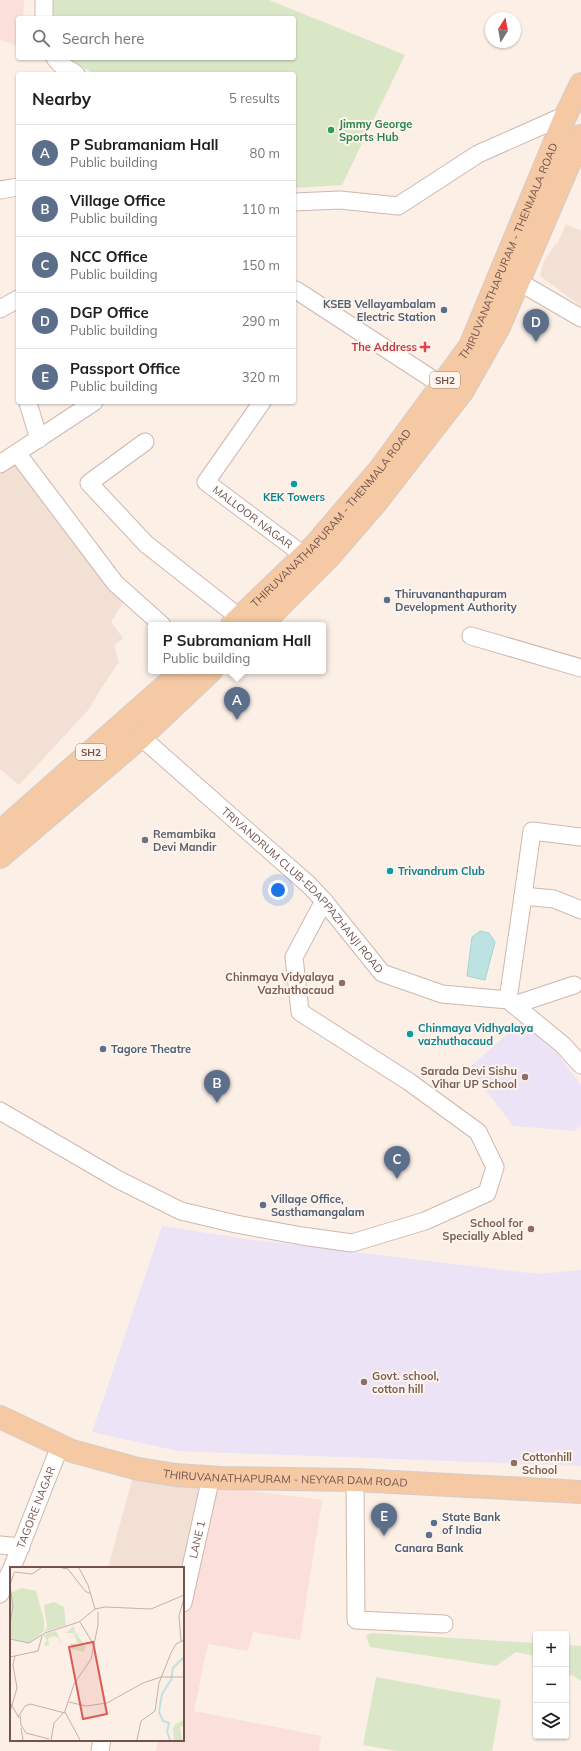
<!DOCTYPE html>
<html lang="en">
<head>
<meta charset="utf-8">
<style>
  body { margin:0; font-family:Mulish,sans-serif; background:#f2f2f2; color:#202124 }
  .controls { position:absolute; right:12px; bottom:12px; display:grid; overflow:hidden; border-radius:4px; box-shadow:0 1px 3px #0004 }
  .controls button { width:36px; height:36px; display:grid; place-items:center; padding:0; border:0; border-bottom:1px solid #e0e0e0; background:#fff; color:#202124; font:20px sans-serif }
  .compass { position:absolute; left:485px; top:12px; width:36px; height:36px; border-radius:50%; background:#fff; box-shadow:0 1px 3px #0004; rotate:11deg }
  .you { position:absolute; left:278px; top:890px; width:14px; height:14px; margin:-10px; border:3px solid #fff; border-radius:50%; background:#1a73e8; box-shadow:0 0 0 6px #1a73e833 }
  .badge { display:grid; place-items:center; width:26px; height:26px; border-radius:50%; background:#db5c54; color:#fff; font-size:13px; font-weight:700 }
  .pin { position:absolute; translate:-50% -33px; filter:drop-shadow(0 1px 2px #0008) }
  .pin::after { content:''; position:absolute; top:21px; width:14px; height:12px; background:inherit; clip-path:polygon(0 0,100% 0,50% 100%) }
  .popup { position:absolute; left:148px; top:622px; width:178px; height:52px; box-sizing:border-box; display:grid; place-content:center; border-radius:4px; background:#fff; filter:drop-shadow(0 1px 3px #0005); font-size:13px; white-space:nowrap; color:#757577 }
  .popup b { font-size:15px; color:#202124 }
  .popup::after { content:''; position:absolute; left:50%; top:100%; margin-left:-8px; border:8px solid transparent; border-top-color:#fff }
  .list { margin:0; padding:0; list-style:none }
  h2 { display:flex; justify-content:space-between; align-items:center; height:52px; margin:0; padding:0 16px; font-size:17px }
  h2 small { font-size:13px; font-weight:400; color:#757577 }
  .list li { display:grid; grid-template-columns:26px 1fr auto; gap:12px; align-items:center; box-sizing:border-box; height:56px; padding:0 16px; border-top:1px solid #e0e0e0 }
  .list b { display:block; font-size:15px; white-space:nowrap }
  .list p { margin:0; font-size:13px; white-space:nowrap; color:#757577 }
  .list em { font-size:13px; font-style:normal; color:#757577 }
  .icon { flex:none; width:22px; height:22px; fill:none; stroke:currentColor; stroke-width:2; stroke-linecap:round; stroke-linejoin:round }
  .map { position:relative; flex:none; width:581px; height:1751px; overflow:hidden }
  .search { position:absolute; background:#fff; box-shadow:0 1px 3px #0004; left:16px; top:16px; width:280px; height:44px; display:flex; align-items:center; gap:10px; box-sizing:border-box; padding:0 14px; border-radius:4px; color:#757577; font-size:15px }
  .panel { position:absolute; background:#fff; box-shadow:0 1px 3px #0004; left:16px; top:72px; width:280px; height:332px; border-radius:4px }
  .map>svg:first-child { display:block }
  .residential { fill:#f2e0d5 }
  .commercial { fill:#fadfdb }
  .education { fill:#ece3f7 }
  .green { fill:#d9e7c6 }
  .water { fill:#bce3e2; stroke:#a3d4d3 }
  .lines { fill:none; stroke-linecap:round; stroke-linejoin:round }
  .minor-casing { stroke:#ceb8b0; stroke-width:19 }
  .major-casing { stroke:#d5ccca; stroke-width:24 }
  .minor { stroke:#fff; stroke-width:17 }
  .major { stroke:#f4c9a3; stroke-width:22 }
  .leisure-dot { fill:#2e9e5b; stroke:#fef4ec; stroke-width:1.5 }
  .service-dot { fill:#5c6f8a; stroke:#fef4ec; stroke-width:1.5 }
  .health-dot { fill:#e0444e; stroke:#fef4ec; stroke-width:1.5 }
  .culture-dot { fill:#0f9aa8; stroke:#fef4ec; stroke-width:1.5 }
  .worship-dot { fill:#6b7280; stroke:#fef4ec; stroke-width:1.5 }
  .education-dot { fill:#8d6e63; stroke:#fef4ec; stroke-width:1.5 }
  .labels { text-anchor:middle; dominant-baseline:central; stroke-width:4; stroke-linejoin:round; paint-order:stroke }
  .shield { fill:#fef4ec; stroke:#9c847d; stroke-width:1 }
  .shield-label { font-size:10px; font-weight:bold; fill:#72544d }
  .leisure-label { font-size:11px; font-weight:bold; fill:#27864d; stroke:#fef4ec; text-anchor:start }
  .street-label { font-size:11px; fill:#72544d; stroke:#fef4ec }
  .service-label { font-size:11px; font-weight:bold; fill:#4e5e75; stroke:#fef4ec; text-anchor:start }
  .health-label { font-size:11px; font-weight:bold; fill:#be3a42; stroke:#fef4ec; text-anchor:end }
  .culture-label { font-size:11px; font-weight:bold; fill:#0d838f; stroke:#fef4ec; text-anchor:start }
  .worship-label { font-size:11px; font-weight:bold; fill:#5b616d; stroke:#fef4ec; text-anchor:start }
  .education-label { font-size:11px; font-weight:bold; fill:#785e54; stroke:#fef4ec; text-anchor:end }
  .inset-river { fill:none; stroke:#bce3e2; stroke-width:2 }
  .inset-road { fill:none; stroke:#c4b1a9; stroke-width:1 }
  .view { fill:#db5c54; fill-opacity:0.15; stroke:#db5c54; stroke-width:2 }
  .inset-edge { fill:none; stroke:#72544d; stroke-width:2 }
</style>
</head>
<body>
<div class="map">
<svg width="581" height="1751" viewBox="0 0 581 1751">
  <rect width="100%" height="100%" fill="#fbefe6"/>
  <!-- residential -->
  <path class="residential" d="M 566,224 L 581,231 L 581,306 L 540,276 L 544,261 L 554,246 L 558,243 Z
    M 16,460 L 125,600 L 111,622 L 123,638 L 114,646 L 119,662 L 102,687 L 89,709 L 19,785 L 0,769 L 0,470 Z
    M 133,1476 L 202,1484 L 183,1568 L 108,1568 Z"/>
  <!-- commercial -->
  <path class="commercial" d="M 0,0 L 24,0 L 23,18 L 18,18 L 18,47 L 0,39 Z
    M 213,1486 L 322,1500 L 300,1640 L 253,1632 L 248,1651 L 208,1644 L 194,1711 L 321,1736 L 319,1751 L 156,1751 L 158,1740 L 183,1740 L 183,1627 Z"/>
  <!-- education -->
  <path class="education" d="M 521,1022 L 557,1053 L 581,1085 L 581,1125 L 575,1131 L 513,1126 L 469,1068 Z
    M 162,1226 L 253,1240 L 538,1274 L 581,1270 L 581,1466 L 178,1451 L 92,1432 Z"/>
  <!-- green -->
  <path class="green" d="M 52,0 L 269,0 L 405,55 L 342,185 L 294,188 L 294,74 L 94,74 L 68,58 L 294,58 L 294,18 L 54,18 Z
    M 372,1633 L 536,1643 L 536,1660 L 535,1656 L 516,1652 L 496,1666 L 370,1647 L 366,1635 Z
    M 566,1645 L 581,1646 L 581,1681 L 572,1675 L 566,1677 Z
    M 376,1677 L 501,1700 L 492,1751 L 397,1751 L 363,1745 Z"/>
  <!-- water -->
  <path class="water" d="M 480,931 L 489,933 L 495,942 L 485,980 L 467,976 L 472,937 Z"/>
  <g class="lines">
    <defs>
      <g id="minor">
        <path d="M 44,0 L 44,18"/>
        <path d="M 55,58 L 60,64 L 76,74"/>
        <path d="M 0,190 L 18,187"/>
        <path d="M 294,202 L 340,200 L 398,206 L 478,154 L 566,115"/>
        <path d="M 509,276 L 581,318"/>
        <path d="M 296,290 L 452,392"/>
        <path d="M 0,309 L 18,299"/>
        <path id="s1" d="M 262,402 L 206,482 L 314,563"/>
        <path d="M 28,403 L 39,439"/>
        <path d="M 145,442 L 89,483 L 146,544 L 240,618"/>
        <path d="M 17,453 L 115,583 L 162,625"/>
        <path d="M 0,464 L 94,402"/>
        <path d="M 471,636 L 581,668"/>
        <path id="s2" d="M 141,737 L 309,885 L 324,901 L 382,973 L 442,994 L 508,1000 L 563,1045 L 581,1065"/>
        <path d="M 523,896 L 532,831 L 581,837"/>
        <path d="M 508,1000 L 523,896 L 554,899 L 581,910"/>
        <path d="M 514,1005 L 574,985"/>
        <path d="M 0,1111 L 117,1179 L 181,1211 L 236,1224 L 302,1236 L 352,1243 L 425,1221 L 487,1193 L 495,1167 L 478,1132 L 408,1081 L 300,1012 L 294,957 L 324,901"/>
        <path d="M 355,1480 L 356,1620 L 444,1624"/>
        <path d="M 0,1545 L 21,1547"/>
        <path id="s3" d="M 12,1568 L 60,1446"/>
        <path d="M 0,1594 L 11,1570"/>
        <path id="s4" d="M 183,1603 L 211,1477"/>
        <path d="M 100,1751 L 102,1740"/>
      </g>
      <g id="major">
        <path id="s5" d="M 232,625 L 315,545 L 380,469 L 470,346 L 566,115 L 581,84"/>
        <path d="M 261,625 L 330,556 L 375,504 L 462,392 L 499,327 L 581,136"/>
        <path d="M 0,832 L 182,671"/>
        <path d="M 0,857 L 141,737 L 211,671"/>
        <path id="s6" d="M 0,1417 L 72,1451 L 138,1469 L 176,1475 L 221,1478 L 355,1480 L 581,1492"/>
      </g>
    </defs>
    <!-- minor casing -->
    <use href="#minor" class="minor-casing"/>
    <!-- major casing -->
    <use href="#major" class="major-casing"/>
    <!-- minor -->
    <use href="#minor" class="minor"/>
    <!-- major -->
    <use href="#major" class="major"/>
  </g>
  <!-- markers -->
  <circle class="leisure-dot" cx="331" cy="130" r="4"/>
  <g class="service-dot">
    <circle cx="444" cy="310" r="4"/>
    <circle cx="387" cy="600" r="4"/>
    <circle cx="103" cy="1049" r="4"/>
    <circle cx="263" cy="1205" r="4"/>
    <circle cx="434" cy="1523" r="4"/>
    <circle cx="429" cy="1535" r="4"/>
  </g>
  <path class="health-dot" d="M423 341h4v4h4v4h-4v4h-4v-4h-4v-4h4z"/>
  <g class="culture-dot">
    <circle cx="294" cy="484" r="4"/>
    <circle cx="390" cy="871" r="4"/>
    <circle cx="410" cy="1034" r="4"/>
  </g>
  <circle class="worship-dot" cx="145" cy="840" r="4"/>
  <g class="education-dot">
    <circle cx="342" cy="983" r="4"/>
    <circle cx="525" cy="1077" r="4"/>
    <circle cx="531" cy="1229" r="4"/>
    <circle cx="364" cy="1382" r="4"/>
    <circle cx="514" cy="1463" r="4"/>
  </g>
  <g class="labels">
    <!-- shield labels -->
    <g class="shield">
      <rect x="430" y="372" width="30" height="16" rx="3"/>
      <rect x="76" y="744" width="30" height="16" rx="3"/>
    </g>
    <g class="shield-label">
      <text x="445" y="380">SH2</text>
      <text x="91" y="752">SH2</text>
    </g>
    <!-- leisure labels -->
    <g class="leisure-label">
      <text x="339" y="124">Jimmy George<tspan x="339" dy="13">Sports Hub</tspan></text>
    </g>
    <!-- street labels -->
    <g class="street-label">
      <text stroke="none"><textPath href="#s5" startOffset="470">THIRUVANATHAPURAM - THENMALA ROAD</textPath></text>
      <text stroke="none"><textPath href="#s1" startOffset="156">MALLOOR NAGAR</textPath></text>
      <text stroke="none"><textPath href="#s5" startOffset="146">THIRUVANATHAPURAM - THENMALA ROAD</textPath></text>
      <text stroke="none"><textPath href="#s2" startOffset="223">TRIVANDRUM CLUB-EDAPPAZHANJI ROAD</textPath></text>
      <text stroke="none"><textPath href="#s6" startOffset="296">THIRUVANATHAPURAM - NEYYAR DAM ROAD</textPath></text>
      <text stroke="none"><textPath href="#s3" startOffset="65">TAGORE NAGAR</textPath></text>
      <text stroke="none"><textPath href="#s4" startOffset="65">LANE 1</textPath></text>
    </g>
    <!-- service labels -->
    <g class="service-label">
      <text x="436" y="304" text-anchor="end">KSEB Vellayambalam<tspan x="436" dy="13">Electric Station</tspan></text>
      <text x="395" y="594">Thiruvananthapuram<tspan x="395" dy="13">Development Authority</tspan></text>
      <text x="111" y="1049">Tagore Theatre</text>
      <text x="271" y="1199">Village Office,<tspan x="271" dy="13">Sasthamangalam</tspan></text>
      <text x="442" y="1517">State Bank<tspan x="442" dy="13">of India</tspan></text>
      <text x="429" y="1548" text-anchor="middle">Canara Bank</text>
    </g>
    <!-- health labels -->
    <g class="health-label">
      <text x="417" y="347">The Address</text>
    </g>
    <!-- culture labels -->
    <g class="culture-label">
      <text x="294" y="497" text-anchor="middle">KEK Towers</text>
      <text x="398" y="871">Trivandrum Club</text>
      <text x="418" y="1028">Chinmaya Vidhyalaya<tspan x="418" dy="13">vazhuthacaud</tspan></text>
    </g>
    <!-- worship labels -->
    <g class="worship-label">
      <text x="153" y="834">Remambika<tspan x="153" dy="13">Devi Mandir</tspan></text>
    </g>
    <!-- education labels -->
    <g class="education-label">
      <text x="334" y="977">Chinmaya Vidyalaya<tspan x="334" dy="13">Vazhuthacaud</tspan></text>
      <text x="517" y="1071">Sarada Devi Sishu<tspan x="517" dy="13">Vihar UP School</tspan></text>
      <text x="523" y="1223">School for<tspan x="523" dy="13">Specially Abled</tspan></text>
      <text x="372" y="1376" text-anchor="start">Govt. school,<tspan x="372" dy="13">cotton hill</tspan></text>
      <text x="522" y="1457" text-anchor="start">Cottonhill<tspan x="522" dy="13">School</tspan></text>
    </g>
  </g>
  <!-- overview -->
  <g transform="translate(10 1567)">
    <rect width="174" height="174" fill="#fbefe6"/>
    <path d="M 12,21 L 26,24 L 34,53 L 34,64 L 19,76 L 0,71 L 1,26 ZM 44,35 L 54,40 L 56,58 L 35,65 L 37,60 L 34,38 ZM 64,59 L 65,65 L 73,76 L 67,76 L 64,66 L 56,66 ZM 46,64 L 51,74 L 49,76 L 50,72 L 45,69 L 38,71 L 39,78 L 36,79 L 34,77 L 37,73 L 33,68 ZM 60,76 L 76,79 L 74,85 L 62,82 ZM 174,153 L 174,159 L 170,160 L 172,173 L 164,173 L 163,161 L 166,157 Z" fill="#d9e7c6"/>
    <path class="inset-river" d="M 160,173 L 157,165 L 159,156 L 153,154 L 149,145 L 152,127 L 161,113 L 163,101 L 174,90"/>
    <path class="inset-road" d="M 52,1 L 58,2 L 75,24 L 81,27M 69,1 L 78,18 L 85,42M 4,5 L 22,7 L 31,1M 85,42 L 95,40 L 141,42 L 174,28M 70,55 L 84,78M 0,57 L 3,39 L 0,18 L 4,6M 0,72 L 19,76 L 35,66 L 69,55 L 85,42M 171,74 L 169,49 L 174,31M 0,90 L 28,84 L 32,69M 0,135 L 9,151M 59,135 L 76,139 L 97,136 L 133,116 L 151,110 L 174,110M 0,145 L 7,121 L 3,98 L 5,89M 55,145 L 70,173M 10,148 L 11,158 L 16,166 L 39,172M 8,150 L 15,139 L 20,137 L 55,146M 11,161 L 13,173M 41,173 L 44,156 L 55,144 L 64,117 L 81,92 L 88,58 L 88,45M 127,173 L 131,154 L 145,144 L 149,116 L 161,86 L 166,77 L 174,73"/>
    <path class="view" d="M 83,75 L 97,147 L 73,152 L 59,80 Z"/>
    <rect width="174" height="174" class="inset-edge"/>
  </g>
</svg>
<div class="controls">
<button>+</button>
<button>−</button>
<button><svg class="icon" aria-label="layers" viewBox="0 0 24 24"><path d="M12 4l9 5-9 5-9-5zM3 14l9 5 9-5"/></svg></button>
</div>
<svg class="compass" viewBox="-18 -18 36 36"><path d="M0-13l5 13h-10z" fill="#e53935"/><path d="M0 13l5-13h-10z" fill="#757577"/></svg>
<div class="you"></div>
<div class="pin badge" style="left:237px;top:720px;background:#5c6f8a">A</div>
<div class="popup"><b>P Subramaniam Hall</b>Public building</div>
<div class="pin badge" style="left:217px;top:1103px;background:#5c6f8a">B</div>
<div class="pin badge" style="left:397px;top:1179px;background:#5c6f8a">C</div>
<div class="pin badge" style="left:536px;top:342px;background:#5c6f8a">D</div>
<div class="pin badge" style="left:384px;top:1536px;background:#5c6f8a">E</div>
<div class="search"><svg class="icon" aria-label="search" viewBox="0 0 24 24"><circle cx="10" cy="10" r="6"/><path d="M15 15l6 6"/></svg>Search here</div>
<section class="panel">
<h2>Nearby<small>5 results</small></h2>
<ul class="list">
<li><span class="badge" style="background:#5c6f8a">A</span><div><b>P Subramaniam Hall</b><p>Public building</p></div><em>80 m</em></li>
<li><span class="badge" style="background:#5c6f8a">B</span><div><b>Village Office</b><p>Public building</p></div><em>110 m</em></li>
<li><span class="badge" style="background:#5c6f8a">C</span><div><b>NCC Office</b><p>Public building</p></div><em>150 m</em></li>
<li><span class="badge" style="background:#5c6f8a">D</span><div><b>DGP Office</b><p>Public building</p></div><em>290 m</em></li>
<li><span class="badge" style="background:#5c6f8a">E</span><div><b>Passport Office</b><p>Public building</p></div><em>320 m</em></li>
</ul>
</section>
</div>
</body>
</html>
